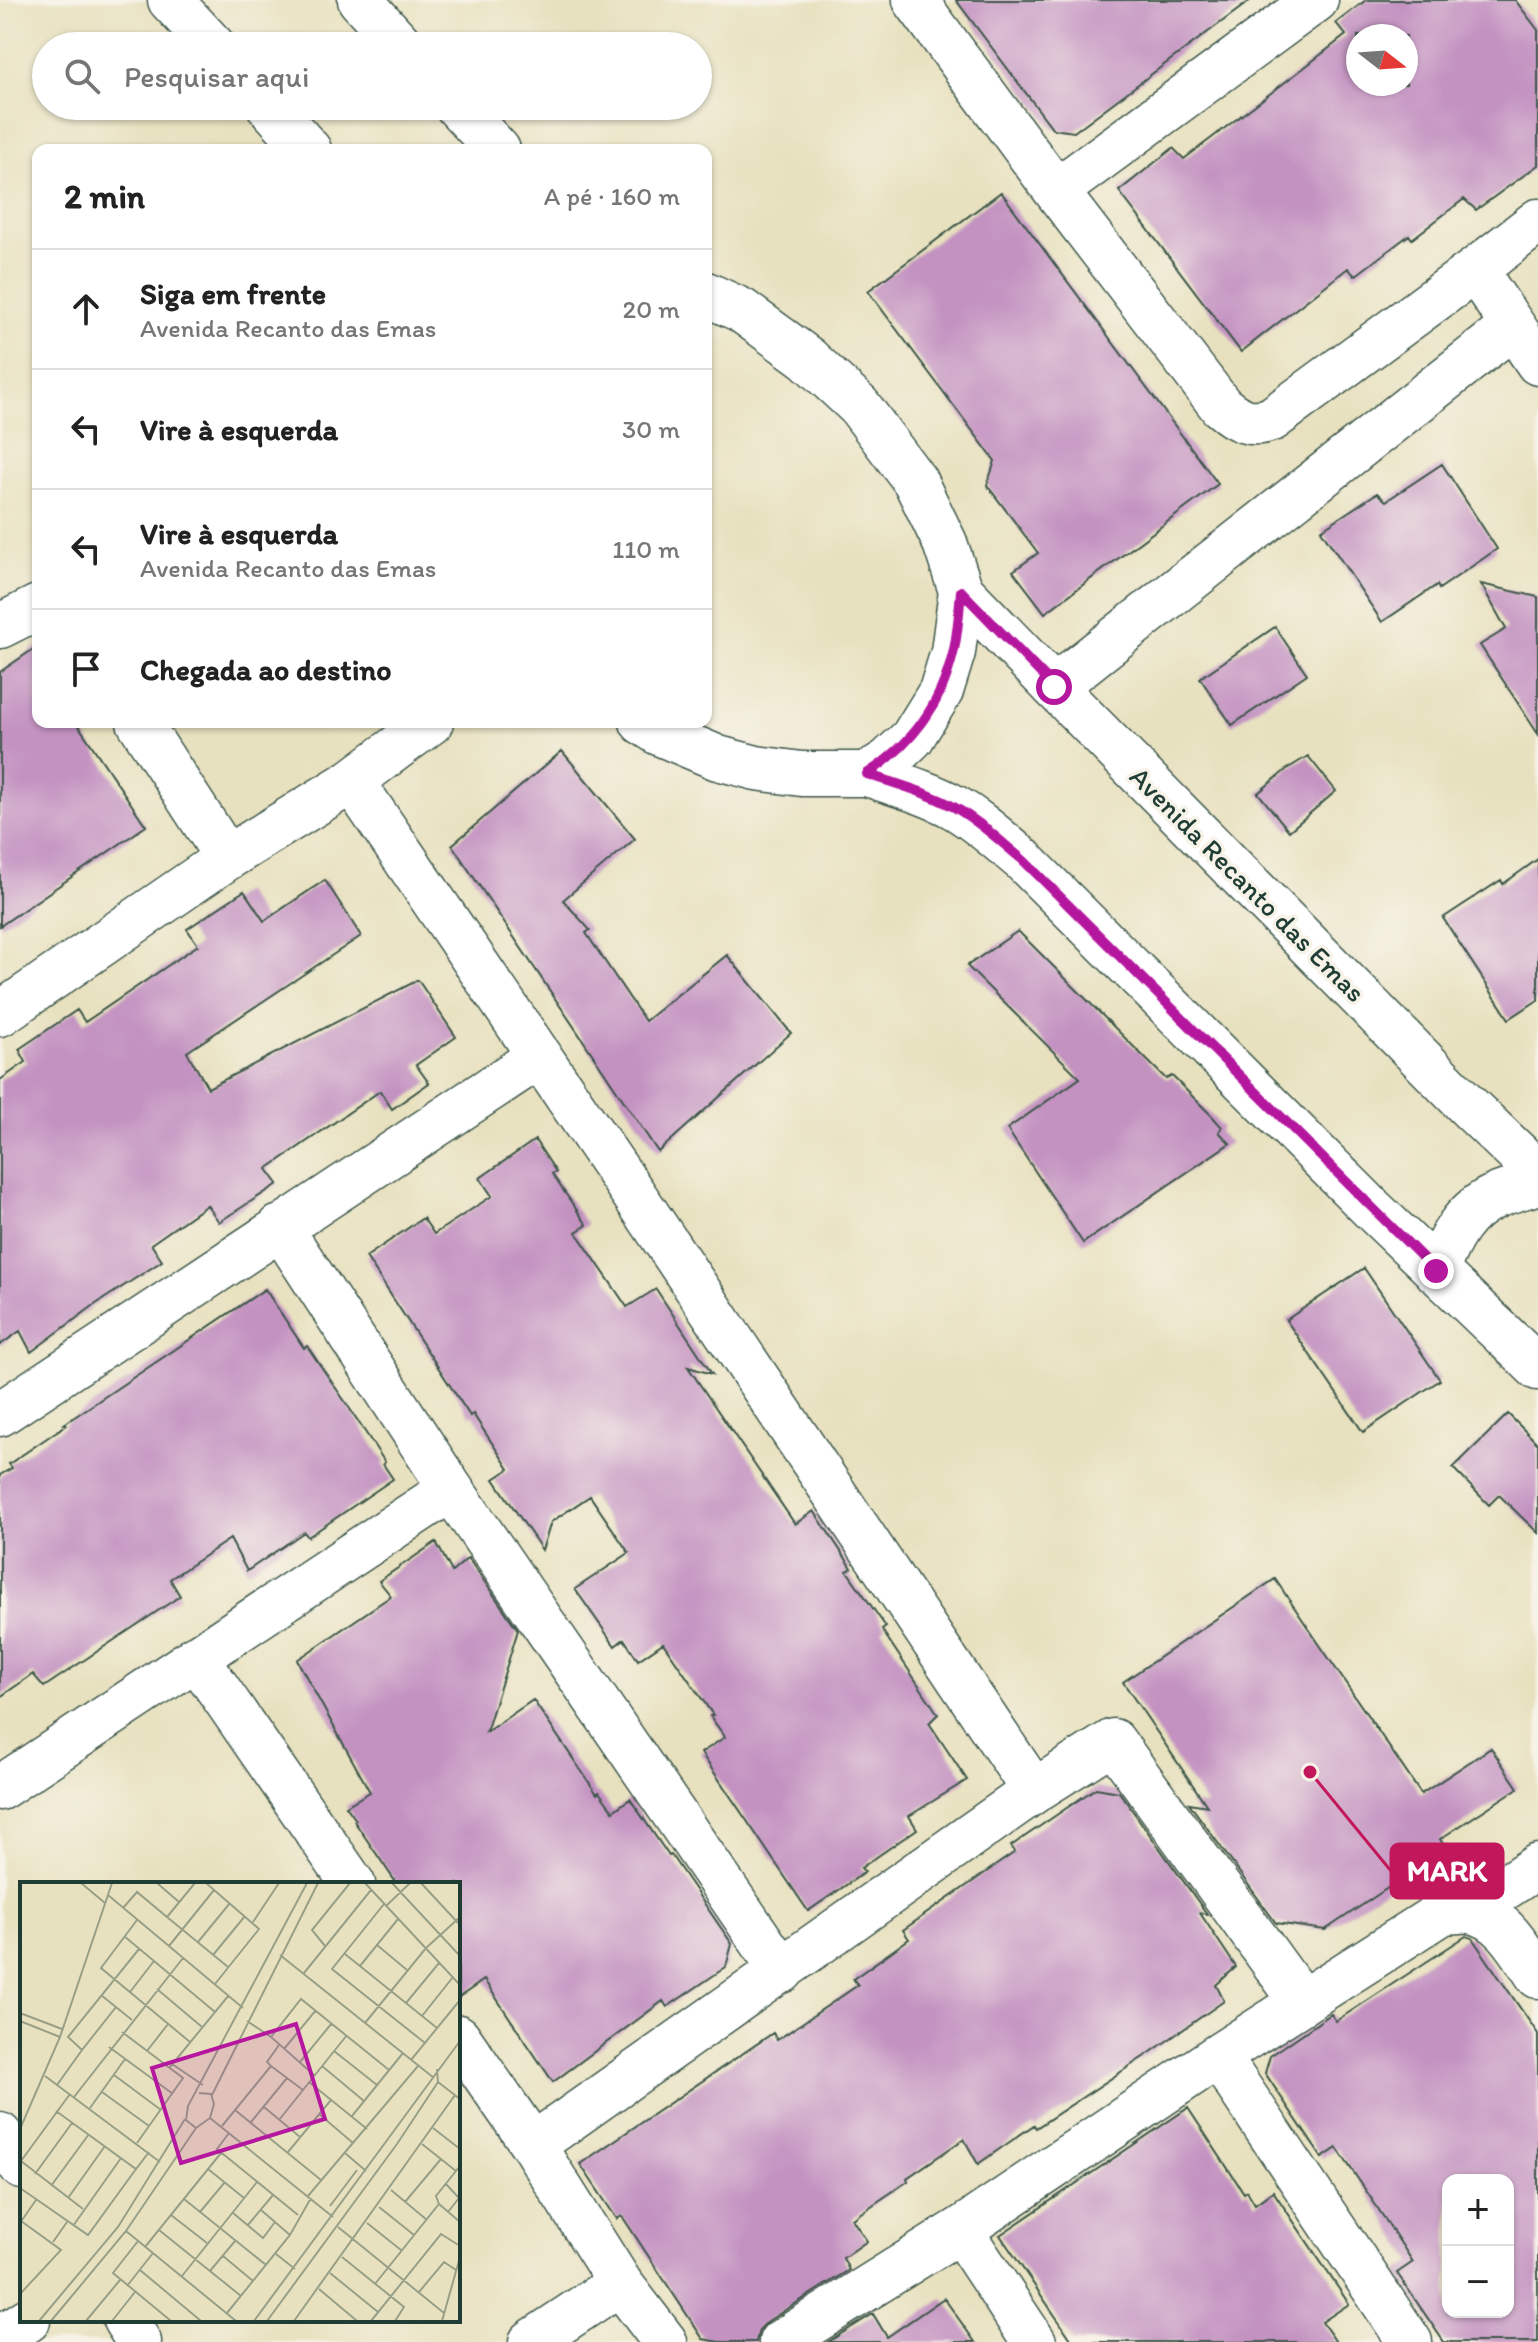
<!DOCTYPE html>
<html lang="pt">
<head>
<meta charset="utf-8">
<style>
  body { margin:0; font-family:Itim,sans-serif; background:#f6f6f6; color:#222 }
  .controls { position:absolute; right:24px; bottom:24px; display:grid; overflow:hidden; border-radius:16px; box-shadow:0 2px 6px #0004 }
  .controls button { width:72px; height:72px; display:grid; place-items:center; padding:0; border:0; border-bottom:2px solid #e0e0e0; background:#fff; color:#222; font:40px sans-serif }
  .compass { position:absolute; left:1346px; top:24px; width:72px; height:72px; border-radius:50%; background:#fff; box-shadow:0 2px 6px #0004; rotate:107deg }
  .stop { position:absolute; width:24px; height:24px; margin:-18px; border:6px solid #b5179e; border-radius:50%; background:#fff }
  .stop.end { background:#b5179e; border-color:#fff; box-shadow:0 2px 8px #0008 }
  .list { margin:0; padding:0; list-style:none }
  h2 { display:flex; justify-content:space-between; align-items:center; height:104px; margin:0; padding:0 32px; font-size:34px }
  h2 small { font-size:26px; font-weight:400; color:#767676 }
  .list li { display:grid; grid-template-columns:52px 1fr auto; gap:24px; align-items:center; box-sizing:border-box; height:120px; padding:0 32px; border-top:2px solid #e0e0e0 }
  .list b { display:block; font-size:30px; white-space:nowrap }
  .list p { margin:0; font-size:26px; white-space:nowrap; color:#767676 }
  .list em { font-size:26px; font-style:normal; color:#767676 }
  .icon { flex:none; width:44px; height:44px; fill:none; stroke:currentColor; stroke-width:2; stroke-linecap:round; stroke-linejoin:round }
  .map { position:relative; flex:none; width:1538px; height:2342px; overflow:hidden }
  .search { position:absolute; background:#fff; box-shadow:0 2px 6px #0004; left:32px; top:32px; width:680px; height:88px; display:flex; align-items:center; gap:20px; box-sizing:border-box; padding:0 28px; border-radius:44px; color:#767676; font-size:30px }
  .panel { position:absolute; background:#fff; box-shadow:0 2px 6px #0004; left:32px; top:144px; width:680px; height:584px; border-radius:16px }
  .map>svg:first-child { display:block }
  .building { fill:#c392c1; fill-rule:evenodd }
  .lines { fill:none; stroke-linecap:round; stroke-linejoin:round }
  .minor-casing { stroke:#3d5649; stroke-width:47 }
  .major-casing { stroke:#3d5649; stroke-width:47 }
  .minor { stroke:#fff; stroke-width:44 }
  .major { stroke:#fff; stroke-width:44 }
  .route { stroke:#b5179e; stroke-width:10 }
  .labels { text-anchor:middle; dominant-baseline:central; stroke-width:7; stroke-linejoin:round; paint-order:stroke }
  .street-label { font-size:28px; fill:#1f3d34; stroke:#f7f3e8 }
  .inset-road { fill:none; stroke:#989f87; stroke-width:2 }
  .view { fill:#b5179e; fill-opacity:0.15; stroke:#b5179e; stroke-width:4 }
  .inset-edge { fill:none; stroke:#1f3d34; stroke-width:4 }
  .leader { fill:none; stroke:#c2185b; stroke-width:3 }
  .callout-dot { fill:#c2185b; stroke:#f7f3e8; stroke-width:3 }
  .callout { fill:#c2185b; stroke:#c2185b; stroke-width:3 }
  .callout-label { font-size:30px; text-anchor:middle; font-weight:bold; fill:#fff }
</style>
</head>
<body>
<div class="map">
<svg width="1538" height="2342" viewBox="0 0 1538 2342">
  <rect width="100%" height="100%" fill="#f7f3e8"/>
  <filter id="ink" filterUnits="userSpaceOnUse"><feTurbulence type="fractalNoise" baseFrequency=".0125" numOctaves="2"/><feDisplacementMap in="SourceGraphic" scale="16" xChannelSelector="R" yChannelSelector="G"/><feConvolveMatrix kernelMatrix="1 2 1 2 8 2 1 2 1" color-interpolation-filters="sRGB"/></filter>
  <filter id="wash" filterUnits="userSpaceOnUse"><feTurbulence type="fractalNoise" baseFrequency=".006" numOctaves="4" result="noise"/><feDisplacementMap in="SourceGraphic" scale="32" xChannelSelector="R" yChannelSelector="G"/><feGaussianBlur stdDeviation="1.8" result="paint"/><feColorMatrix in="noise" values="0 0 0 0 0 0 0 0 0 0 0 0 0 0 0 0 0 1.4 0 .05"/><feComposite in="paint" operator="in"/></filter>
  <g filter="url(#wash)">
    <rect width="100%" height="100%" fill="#e8e1bf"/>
    <g id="blocks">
      <!-- building -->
      <path class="building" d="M 956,0 L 1251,0 L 1074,132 L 1053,129 Z
        M 1366,0 L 1515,0 L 1538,30 L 1538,165 L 1476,210 L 1464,199 L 1412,239 L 1409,235 L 1355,276 L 1348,268 L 1241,352 L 1119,191 L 1173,148 L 1184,159 L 1301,70 L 1346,35 L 1336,23 ZM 1358,36 L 1406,36 L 1406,84 L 1358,84 Z
        M 1001,192 L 1218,484 L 1045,613 L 1013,571 L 1038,553 L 987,485 L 995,461 L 868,291 Z
        M 1442,464 L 1497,549 L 1439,589 L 1437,585 L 1382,622 L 1321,530 L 1377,493 L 1386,501 Z
        M 1481,584 L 1538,597 L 1538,734 L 1480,645 L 1506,629 Z
        M 1275,627 L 1307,674 L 1232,725 L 1200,678 Z
        M 38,646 L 38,722 L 76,722 L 146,826 L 0,926 L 0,672 Z
        M 562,751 L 635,839 L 563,900 L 590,930 L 586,933 L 645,1021 L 727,955 L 791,1033 L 658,1152 L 452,845 Z
        M 1308,756 L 1336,791 L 1289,831 L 1258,793 L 1287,769 Z
        M 1538,859 L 1538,1000 L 1509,1019 L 1443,918 L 1501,880 L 1503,884 Z
        M 325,880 L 361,936 L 187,1052 L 208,1088 L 418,980 L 456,1037 L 416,1065 L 429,1083 L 392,1109 L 380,1091 L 267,1169 L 278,1184 L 219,1222 L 207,1205 L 151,1244 L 162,1261 L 93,1306 L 31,1352 L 20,1331 L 0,1345 L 0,1080 L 26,1062 L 19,1049 L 77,1010 L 85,1022 L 198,945 L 187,929 L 244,891 L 264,921 Z
        M 1018,931 L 1166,1079 L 1172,1076 L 1212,1116 L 1222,1127 L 1219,1132 L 1230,1143 L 1083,1243 L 1007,1129 L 1080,1078 L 967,966 Z
        M 535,1140 L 556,1172 L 552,1174 L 587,1225 L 576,1232 L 627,1307 L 656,1289 L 712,1374 L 688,1367 L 795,1524 L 814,1511 L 852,1568 L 847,1571 L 886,1627 L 882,1630 L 938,1714 L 929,1723 L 967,1780 L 909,1816 L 917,1829 L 861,1868 L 865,1872 L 808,1911 L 701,1753 L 725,1737 L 710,1716 L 713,1715 L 663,1643 L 638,1660 L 624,1639 L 615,1646 L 575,1589 L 629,1553 L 590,1496 L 551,1522 L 542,1550 L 494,1479 L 509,1469 L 473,1414 L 470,1416 L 366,1257 L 423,1218 L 434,1234 L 492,1196 L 480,1178 Z
        M 1364,1268 L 1440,1380 L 1363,1432 L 1286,1320 Z
        M 265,1289 L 304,1348 L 307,1346 L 346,1403 L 385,1462 L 383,1464 L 393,1479 L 308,1537 L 304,1532 L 247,1571 L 230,1539 L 170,1579 L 180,1596 L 44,1687 L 33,1674 L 0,1697 L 0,1475 L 12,1468 L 9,1464 L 66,1425 L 64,1424 Z
        M 1508,1414 L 1538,1444 L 1538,1533 L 1499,1495 L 1489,1505 L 1453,1468 Z
        M 436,1542 L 452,1572 L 468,1558 L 518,1630 L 486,1732 L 533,1700 L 597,1794 L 599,1792 L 613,1811 L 630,1799 L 669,1856 L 671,1855 L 732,1944 L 726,1967 L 667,2007 L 663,2001 L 553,2082 L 484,1980 L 458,1998 L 458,1884 L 397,1884 L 354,1821 L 356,1820 L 346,1806 L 370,1792 L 297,1660 L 391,1596 L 379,1581 Z
        M 1275,1579 L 1421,1794 L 1491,1748 L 1518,1788 L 1440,1839 L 1446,1849 L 1325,1930 L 1276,1923 L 1189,1803 L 1207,1806 L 1123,1682 Z
        M 1096,1788 L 1119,1792 L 1207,1914 L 1200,1913 L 1236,1967 L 1216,1985 L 1224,2001 L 1151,2052 L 1036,2128 L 1034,2125 L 978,2164 L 964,2139 L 907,2178 L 908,2181 L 852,2219 L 867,2241 L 843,2258 L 849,2270 L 768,2321 L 759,2330 L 756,2342 L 719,2342 L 703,2339 L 622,2216 L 617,2219 L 580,2164 L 773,2033 L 777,2040 L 858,1985 L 853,1979 L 909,1939 L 903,1930 L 1015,1852 L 1011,1846 Z
        M 1466,1936 L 1472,1938 L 1538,2034 L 1538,2342 L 1444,2342 L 1397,2273 L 1413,2262 L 1375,2204 L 1337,2148 L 1322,2158 L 1265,2073 L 1270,2056 L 1331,2014 L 1336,2021 ZM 1448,2180 L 1508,2180 L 1508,2312 L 1448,2312 Z
        M 1188,2108 L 1244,2193 L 1247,2191 L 1255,2204 L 1273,2191 L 1349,2304 L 1322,2322 L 1336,2342 L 1073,2342 L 1000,2235 Z
        M 944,2298 L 975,2342 L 828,2342 L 873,2314 L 887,2337 Z"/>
    </g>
  </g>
  <g filter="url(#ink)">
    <use href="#blocks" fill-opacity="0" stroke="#3d5649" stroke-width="2"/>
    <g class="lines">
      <defs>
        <path id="minor" d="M 915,0 L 1056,191 L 1221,406 C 1237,420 1251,427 1272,419 L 1475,270 L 1538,221
          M 1056,191 L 1316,0
          M 1475,270 L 1538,363
          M 0,626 L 38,607
          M 1054,687 L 1513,326
          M 139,722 L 227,858
          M 352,781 L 641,1205 L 1034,1791
          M 0,1014 L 227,858 L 352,781 L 431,722
          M 280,1227 L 451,1489 L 782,1971
          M 0,1414 L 540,1056
          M 196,1657 L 353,1884
          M 0,1788 L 451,1489
          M 1469,1911 L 1538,1866
          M 458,2037 L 533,2145 L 620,2283 L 665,2342
          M 1218,2056 L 1410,2342
          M 0,2135 L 22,2167
          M 533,2145 L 1034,1791 L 1113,1741 L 1302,2002
          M 960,2230 L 1034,2342
          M 125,2320 L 139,2342
          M 0,2338 L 28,2320
          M 531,2342 L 620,2283
          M 781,2342 L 960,2230 L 1218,2056 L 1443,1912 C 1452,1912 1461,1910 1469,1911 C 1503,1915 1521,1951 1538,1976"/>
        <path id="major" d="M 170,0 L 213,46
          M 360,0 L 402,46
          M 269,106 L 309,150
          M 457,106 L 498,150
          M 961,591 L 1054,687 L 1470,1108 L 1538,1173
          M 642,722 L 659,733 L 718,758 L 756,768 L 802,774 L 867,774 L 889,760 L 912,738 L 941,691 L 953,652 L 961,591 L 945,543 L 915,481 L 859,406 L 807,358 L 741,310 L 706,294
          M 867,774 C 896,784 927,792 954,807 C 979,821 1001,842 1023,860 L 1373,1210 L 1538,1368
          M 1436,1271 C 1449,1239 1463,1210 1496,1196 C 1510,1190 1524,1187 1538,1182"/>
      </defs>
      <!-- minor casing -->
      <use href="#minor" class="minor-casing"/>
      <!-- major casing -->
      <use href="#major" class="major-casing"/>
      <!-- minor -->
      <use href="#minor" class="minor"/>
      <!-- major -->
      <use href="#major" class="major"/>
    </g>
  </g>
  <g class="lines" filter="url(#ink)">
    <!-- route -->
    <path class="route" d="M 1054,687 L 961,591 C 959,611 958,634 953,654 C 940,707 912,744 867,774 C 896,784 927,792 954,807 C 979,821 1001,842 1023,860 L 1436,1271"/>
  </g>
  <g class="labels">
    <!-- street labels -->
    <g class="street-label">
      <text transform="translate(1248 884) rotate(45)">Avenida Recanto das Emas</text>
    </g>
  </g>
  <!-- overview -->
  <g transform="translate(20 1882)">
    <rect width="440" height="440" fill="#e8e1bf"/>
    <path class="inset-road" d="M 61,1 L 85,21M 137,1 L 159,20M 186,1 L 239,47 L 195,102M 345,1 L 440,103M 372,1 L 440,74M 401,1 L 440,43M 88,13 L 223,126M 364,22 L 312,87 L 405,161M 366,24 L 390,1M 103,26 L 117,10 L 147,35 L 175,1M 147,35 L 208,85M 117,38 L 81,86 L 170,160M 233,40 L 259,1M 104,54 L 195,130M 178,60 L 210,21M 357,63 L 387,88M 149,64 L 194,8M 305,64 L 292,48 L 330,1M 325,72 L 417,146M 193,73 L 225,34M 260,73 L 414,196M 340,84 L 378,37M 284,91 L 351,8M 137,107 L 182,145M 110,110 L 134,79M 81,113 L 112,138M 386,121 L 419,81M 96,125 L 62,168 L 48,155 L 119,67M 0,131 L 42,147M 402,134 L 433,95M 0,139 L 40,155M 227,139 L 251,155M 345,141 L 406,66 L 440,35M 102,150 L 163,196 L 117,261M 89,165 L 153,212M 264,167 L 296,128M 127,169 L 148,142M 314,169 L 357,203M 391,178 L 440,118M 280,180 L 312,141M 152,182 L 183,203M 251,184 L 283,208M 302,184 L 344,219M 150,185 L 209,113M 94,193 L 141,228M 294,193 L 251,155 L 281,117 L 369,188M 25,194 L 140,280M 289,200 L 347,247M 418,200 L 440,217M 37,203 L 62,168M 82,210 L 129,244M 179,211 L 191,212 L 194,222 L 190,236 L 176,246 L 166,238 L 168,224 L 287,1M 50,212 L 1,279 L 63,327M 192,213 L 298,1M 54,215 L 163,76M 244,225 L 280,255M 70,226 L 105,177M 215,228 L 301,298M 36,229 L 116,287 L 129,270M 299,232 L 333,261M 332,234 L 383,171M 190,236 L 313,335M 259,238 L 327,153M 231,240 L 267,196M 202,244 L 251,184 L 247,180 L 259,163M 413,246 L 440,267M 0,247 L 40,155 L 92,1M 209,251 L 197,267 L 278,333M 402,262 L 436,289M 268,270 L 311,218M 325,271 L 346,289M 188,287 L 224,316M 15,292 L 52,241M 426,302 L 439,316 L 428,330M 31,304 L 69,252M 0,306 L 68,353 L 116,287M 371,308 L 407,338M 288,314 L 398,184M 48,316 L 85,264M 164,317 L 246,383M 385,320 L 421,277M 419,322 L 416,314 L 440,284M 310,324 L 337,288M 359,325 L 394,353M 241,328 L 270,353M 180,330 L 205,300M 213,331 L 243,356 L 255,340M 151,333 L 187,361M 0,341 L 16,318M 347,341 L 381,368M 228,343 L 253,313M 53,344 L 101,276M 318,345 L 424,431M 139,348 L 221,414M 106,349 L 216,439M 118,359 L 93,391 L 151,439M 33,360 L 47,340M 125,365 L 201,271M 256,372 L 275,387M 203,374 L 233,399M 322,375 L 384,425 L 375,439M 120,388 L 181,439M 190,389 L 215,359M 310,391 L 358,430M 162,394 L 237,300M 355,402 L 419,322 L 440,340M 107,404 L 133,371M 299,407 L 337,439M 399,410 L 424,380 L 436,388M 0,412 L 41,368 L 1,339M 207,431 L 270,353 L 291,316M 19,439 L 98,345 L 165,237M 31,439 L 106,349 L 176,246M 66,439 L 100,398M 92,439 L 115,410M 234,439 L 440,159M 247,439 L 377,262 L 418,200 L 417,187M 274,439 L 435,213M 351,439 L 421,352 L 440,364M 422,439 L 440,375"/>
    <path class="view" d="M 276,142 L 305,237 L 161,281 L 132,186 Z"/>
    <rect width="440" height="440" class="inset-edge"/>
  </g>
  <!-- callouts -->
  <path class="leader" d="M1310 1772L1391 1871"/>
  <circle class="callout-dot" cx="1310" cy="1772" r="8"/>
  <rect class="callout" x="1391" y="1844" width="112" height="54" rx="8"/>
  <g class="callout-label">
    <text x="1447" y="1881">MARK</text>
  </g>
</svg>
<div class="controls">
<button>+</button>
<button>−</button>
</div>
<svg class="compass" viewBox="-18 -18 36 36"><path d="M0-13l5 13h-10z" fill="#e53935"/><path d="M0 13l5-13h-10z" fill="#767676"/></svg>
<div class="stop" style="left:1054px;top:687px"></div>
<div class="stop end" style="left:1436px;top:1271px"></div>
<div class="search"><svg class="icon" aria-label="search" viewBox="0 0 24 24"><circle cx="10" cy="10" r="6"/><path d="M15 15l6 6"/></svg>Pesquisar aqui</div>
<section class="panel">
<h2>2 min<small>A pé · 160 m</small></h2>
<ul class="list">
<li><svg class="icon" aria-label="ahead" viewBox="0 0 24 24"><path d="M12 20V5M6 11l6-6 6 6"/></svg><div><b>Siga em frente</b><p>Avenida Recanto das Emas</p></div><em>20 m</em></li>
<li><svg class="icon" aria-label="left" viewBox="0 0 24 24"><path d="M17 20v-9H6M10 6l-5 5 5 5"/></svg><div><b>Vire à esquerda</b></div><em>30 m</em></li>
<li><svg class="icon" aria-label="left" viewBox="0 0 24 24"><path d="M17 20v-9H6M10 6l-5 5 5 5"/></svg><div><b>Vire à esquerda</b><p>Avenida Recanto das Emas</p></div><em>110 m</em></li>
<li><svg class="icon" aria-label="arrive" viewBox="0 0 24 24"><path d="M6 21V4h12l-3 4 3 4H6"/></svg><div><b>Chegada ao destino</b></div></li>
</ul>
</section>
</div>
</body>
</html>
